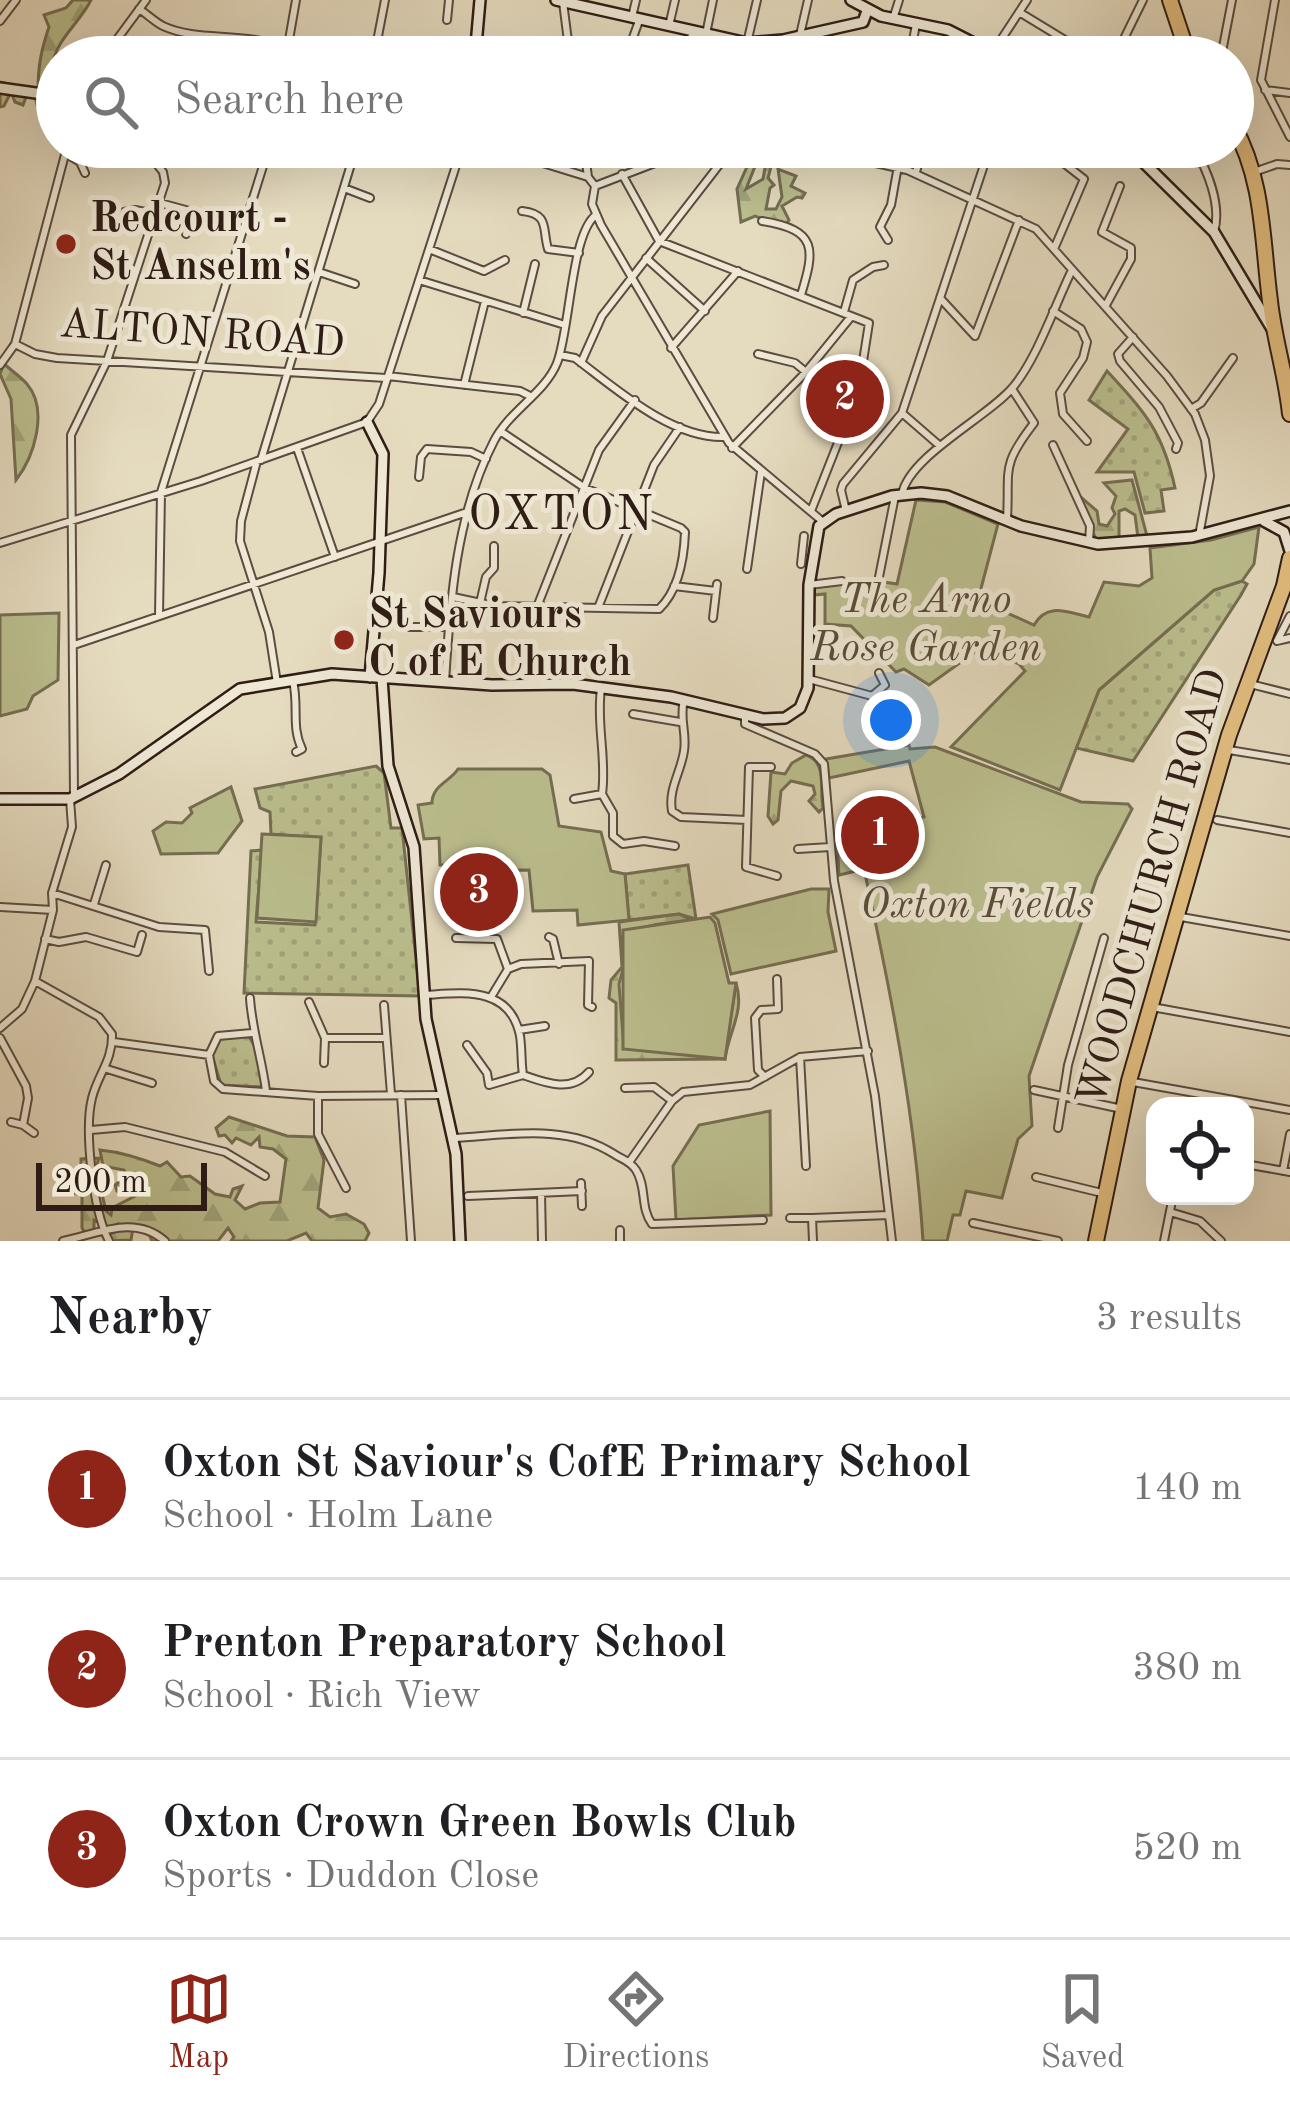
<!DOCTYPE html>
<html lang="en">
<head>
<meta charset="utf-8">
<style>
  body { margin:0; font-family:"Old Standard TT",serif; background:#f6f6f6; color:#202124 }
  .controls { position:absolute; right:36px; bottom:36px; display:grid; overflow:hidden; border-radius:24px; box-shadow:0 12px 48px #0002 }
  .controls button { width:108px; height:108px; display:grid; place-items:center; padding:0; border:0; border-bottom:3px solid #e0e0e0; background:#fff; color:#202124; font:60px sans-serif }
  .scale { position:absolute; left:36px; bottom:30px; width:171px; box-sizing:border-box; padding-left:12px; border:6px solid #2f1d15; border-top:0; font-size:33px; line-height:42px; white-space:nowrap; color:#2f1d15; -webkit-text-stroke:9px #eee8d5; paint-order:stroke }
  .you { position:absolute; left:891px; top:720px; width:42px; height:42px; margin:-30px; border:9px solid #fff; border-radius:50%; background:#1a73e8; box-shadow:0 0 0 18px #1a73e833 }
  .badge { display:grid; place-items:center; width:78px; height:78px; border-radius:50%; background:#8f2418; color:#fff; font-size:39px; font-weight:700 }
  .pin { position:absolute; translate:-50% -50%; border:6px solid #fff; box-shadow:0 3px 12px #0006 }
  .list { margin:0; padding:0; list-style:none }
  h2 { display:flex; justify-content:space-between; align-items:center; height:156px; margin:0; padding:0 48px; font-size:51px }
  h2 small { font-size:39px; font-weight:400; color:#757577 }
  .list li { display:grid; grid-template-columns:78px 1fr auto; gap:36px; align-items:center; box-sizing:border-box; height:180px; padding:0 48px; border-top:3px solid #e0e0e0 }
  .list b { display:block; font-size:45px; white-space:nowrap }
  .list p { margin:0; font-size:39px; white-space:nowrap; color:#757577 }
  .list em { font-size:39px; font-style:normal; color:#757577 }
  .icon { flex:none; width:66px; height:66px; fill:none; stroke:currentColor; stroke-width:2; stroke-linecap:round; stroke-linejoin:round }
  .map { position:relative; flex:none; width:1290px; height:1241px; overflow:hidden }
  .search { position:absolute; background:#fff; box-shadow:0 12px 48px #0002; left:36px; right:36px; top:36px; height:132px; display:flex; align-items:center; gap:30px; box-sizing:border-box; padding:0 42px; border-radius:66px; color:#757577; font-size:45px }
  .sheet { height:696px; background:#fff }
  nav { display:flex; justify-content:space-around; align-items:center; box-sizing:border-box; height:168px; border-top:3px solid #e0e0e0; background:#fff; font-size:33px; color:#757577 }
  nav a { display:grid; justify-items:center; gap:6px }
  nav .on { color:#8f2418 }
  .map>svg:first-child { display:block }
  .grass { fill:url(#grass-dots); stroke:#756e52; stroke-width:3 }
  .forest { fill:url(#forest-firs); stroke:#756e52; stroke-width:3 }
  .park { fill:#bbbe8e; stroke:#756e52; stroke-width:3 }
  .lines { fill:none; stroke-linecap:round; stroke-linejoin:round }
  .street-casing { stroke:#5c4c40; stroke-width:10 }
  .secondary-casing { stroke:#2f1d15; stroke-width:14 }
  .highway-casing { stroke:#2f1d15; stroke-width:18 }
  .street { stroke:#eee8d5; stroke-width:6 }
  .secondary { stroke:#eee8d5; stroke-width:9 }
  .highway { stroke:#e2be80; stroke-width:14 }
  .poi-dot { fill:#8f2418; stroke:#eee8d5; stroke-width:4.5 }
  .labels { text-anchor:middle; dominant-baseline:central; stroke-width:10; stroke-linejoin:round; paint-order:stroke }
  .poi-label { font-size:42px; font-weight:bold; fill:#2f1d15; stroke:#eee8d5; text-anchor:start }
  .street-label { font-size:42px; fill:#2f1d15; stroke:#eee8d5 }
  .park-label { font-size:42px; font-style:italic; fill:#594d39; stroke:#eee8d5 }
  .quarter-label { font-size:48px; letter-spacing:3px; fill:#2f1d15; stroke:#eee8d5 }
</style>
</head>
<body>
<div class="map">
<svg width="1290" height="1241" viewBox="0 0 1290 1241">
  <defs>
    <pattern id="grass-dots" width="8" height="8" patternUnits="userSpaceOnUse" patternTransform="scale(3)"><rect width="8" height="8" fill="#bbbe8e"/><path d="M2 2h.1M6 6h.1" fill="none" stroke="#a1a37a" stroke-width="1.8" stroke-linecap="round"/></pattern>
    <pattern id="forest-firs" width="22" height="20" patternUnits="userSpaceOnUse" patternTransform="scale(3)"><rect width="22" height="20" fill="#bbbe8e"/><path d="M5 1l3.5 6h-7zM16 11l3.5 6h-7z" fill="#a1a37a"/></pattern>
  </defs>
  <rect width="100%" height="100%" fill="#e5dbbf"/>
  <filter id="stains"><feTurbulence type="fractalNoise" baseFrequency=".00167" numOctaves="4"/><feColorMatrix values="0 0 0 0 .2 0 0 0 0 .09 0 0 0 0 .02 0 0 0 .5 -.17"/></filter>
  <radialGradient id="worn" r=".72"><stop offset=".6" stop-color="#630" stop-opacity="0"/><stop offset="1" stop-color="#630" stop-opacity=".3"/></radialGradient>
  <!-- grass -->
  <path class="grass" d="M 1107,371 C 1145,412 1163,432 1175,488 L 1161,490 L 1164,511 L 1145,513 L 1134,472 L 1097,472 L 1128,429 L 1089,400 Z
    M 1242,581 L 1247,584 L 1241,595 L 1133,761 L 1076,748 L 1099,690 L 1214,590 Z
    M 376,766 L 384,773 L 391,828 L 402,828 L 420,996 L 244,993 L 251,851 L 262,850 L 256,922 L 315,925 L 321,838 L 271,834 L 270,812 L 260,808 L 255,789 Z
    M 688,865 L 696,919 L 679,914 L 629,920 L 625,874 Z
    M 248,1035 L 257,1050 L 263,1087 L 221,1085 L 212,1055 L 221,1037 Z"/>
  <!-- forest -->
  <path class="forest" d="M 73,0 L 91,0 C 77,28 50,42 52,77 L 57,82 L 53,107 L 43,111 L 37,105 L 35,95 L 26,97 L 23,105 L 15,102 L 11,92 L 4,106 L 0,107 L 0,82 L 38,91 C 38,67 41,50 49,27 L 44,15 L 66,8 Z
    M 756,147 L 779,147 L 772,156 L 760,154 L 746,189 L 763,179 L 766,162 L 772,163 L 768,178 L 774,185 L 770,188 L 766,209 L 776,209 L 782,197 L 778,169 L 796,176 L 791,186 L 805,193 L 802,198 L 797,197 L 782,206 L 789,220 L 784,227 L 755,216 L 741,222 L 737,189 Z
    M 4,364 C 11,370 21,377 27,384 C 49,410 34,457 16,480 L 11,399 L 0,374 Z
    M 1132,480 L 1147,536 L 1138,538 L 1135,515 L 1125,509 L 1119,511 L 1119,540 L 1096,539 L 1080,504 L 1082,498 L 1097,511 L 1099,524 L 1107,526 L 1115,514 L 1112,508 L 1116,496 L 1104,483 Z
    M 806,755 C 828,762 819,790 823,808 L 819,812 L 809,801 L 815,794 L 813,786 L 791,781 L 781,791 L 778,820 L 773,824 L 768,816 L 771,772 L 785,774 L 792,763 Z
    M 679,914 L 691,920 C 667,923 644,924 622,936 L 624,966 L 619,984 L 624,1049 L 732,1010 L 736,983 C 745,1011 729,1031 725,1059 L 616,1060 L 616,1003 L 609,998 L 611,980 L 622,967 L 619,922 Z
    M 229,1117 L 287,1136 L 315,1137 L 324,1160 L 318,1208 L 330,1217 L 346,1214 L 364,1224 L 369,1233 L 365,1241 L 312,1241 L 306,1233 L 287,1241 L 231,1241 L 234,1237 L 228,1228 L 218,1241 L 152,1241 L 148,1232 L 133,1228 L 131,1240 L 107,1241 L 105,1237 L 120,1229 L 118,1224 L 111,1228 L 94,1220 L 94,1230 L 86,1234 L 82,1228 L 82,1195 L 70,1192 L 69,1187 L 81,1186 L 81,1159 L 99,1158 L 96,1168 L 106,1211 L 111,1215 L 112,1208 L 135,1196 L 133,1192 L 117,1191 L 115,1185 L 127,1176 L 124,1170 L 103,1166 L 100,1150 C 120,1152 140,1158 160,1166 L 167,1162 L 181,1177 L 190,1176 L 215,1194 L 230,1197 L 233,1189 L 242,1186 L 235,1200 L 245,1209 L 260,1203 L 280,1202 L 286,1159 L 273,1149 L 260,1147 L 259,1137 L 251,1145 L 236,1138 L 232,1143 L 225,1135 L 219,1136 L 216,1128 Z"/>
  <!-- park -->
  <path class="park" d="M 916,500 L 945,502 L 998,524 L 978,600 L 1034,625 C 1047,602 1067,612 1089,617 L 1104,582 L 1139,586 L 1152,578 L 1150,548 L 1211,540 L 1259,527 L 1254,564 L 1242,581 L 1214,590 L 1099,690 L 1060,790 L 951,747 L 1025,671 L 1019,664 L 982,647 L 929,685 L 904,669 L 896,672 L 851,626 L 825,624 L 825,594 L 814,595 L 815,586 L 870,580 L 897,584 Z
    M 59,613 L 58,680 L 33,696 L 27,709 L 0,716 L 0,615 Z
    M 909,745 L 910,749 L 935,747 L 1081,802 L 1128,804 L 1132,809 L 1097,877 L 1029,1076 L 1032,1126 L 1018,1139 L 1002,1198 L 966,1191 L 960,1215 L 953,1215 L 947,1241 L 923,1241 C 915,1114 891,993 864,869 L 839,875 L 837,838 L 924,817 L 909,761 L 829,778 L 826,759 Z
    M 458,769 L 542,769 L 550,775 L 559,826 L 601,832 L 611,871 L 625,874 L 629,920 L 578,925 L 577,910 L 533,911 L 529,870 L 454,871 L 453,865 L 440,865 L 439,838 L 424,839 L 418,805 L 432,803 C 432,785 451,781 458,769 Z
    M 231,787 L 242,821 L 218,853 L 161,854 L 153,831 L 166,822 L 182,823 L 192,813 L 190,808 Z
    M 262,834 L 321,837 L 316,922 L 257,918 Z
    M 811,889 L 829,889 L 828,912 L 836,951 L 731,974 L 718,920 L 712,914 Z
    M 710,917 L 715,923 L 729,983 L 736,983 L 725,1059 L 623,1049 L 623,930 Z
    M 770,1111 L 771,1215 L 676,1220 L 673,1166 L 699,1125 Z"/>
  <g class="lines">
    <defs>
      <path id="street" d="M 1275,0 L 1261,80 L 1290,137
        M 563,2 L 570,57
        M 139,9 C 147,14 155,22 163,26 C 200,43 243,30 288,49
        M 1019,12 L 1093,57
        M 632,17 L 636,0
        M 893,19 L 899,0
        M 447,20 L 449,0
        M 0,21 L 16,0
        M 669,26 L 675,0
        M 706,34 L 713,0
        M 747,43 L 757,0
        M 993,52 L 1027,0
        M 375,53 L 406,57
        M 104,57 L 146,0
        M 286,57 L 296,0
        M 374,57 L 385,0
        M 510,57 L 511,42
        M 626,57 L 640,18
        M 682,57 L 694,31
        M 788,57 L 800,35 L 808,0
        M 910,57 L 916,24
        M 1115,57 L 1143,0
        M 1212,57 L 1222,52 L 1232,0
        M 1265,90 L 1290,93
        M 491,147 L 588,177
        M 584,147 L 588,177 L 595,186
        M 804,147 L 907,170 L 1036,229 L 1167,376 L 1195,414 L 1205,440 L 1210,476 L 1199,536
        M 1043,147 L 1084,179 L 1054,249
        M 1194,147 C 1207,170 1222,205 1214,232
        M 65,153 L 80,162 L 85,173
        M 916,172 L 923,147
        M 1254,172 L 1277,164 L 1290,165
        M 622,174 L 659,241 L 869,323 L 861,374
        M 595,186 L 592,204 L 601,225 L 729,443 L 822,521
        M 595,186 L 697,147
        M 344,188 L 370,198
        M 160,203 L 193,212 L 186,234
        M 522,211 C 550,214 542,229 548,249 L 579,253
        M 124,212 L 135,210 L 156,214
        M 762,221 C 818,230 815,249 801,295
        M 888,240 L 880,227 L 891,205 L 898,166
        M 429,249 L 484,271 L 505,260
        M 646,258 L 705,311
        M 319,272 L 355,284
        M 419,280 L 565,325
        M 940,298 L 975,336 L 1019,220
        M 1106,305 L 1131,259 L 1131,248 L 1102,232 L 1120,186
        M 1053,311 L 1081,329 L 1087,342 L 1083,358 L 1060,393 L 1063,414 L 1087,441
        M 844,312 L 853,280 L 873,267 L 884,265
        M 523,313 L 535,264
        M 1133,337 L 1118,354 L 1120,361 L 1159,407 L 1178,443 L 1176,449
        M 15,344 L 35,354 L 57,358 L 386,378
        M 671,348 L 738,271
        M 758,354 L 795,363 L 806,372
        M 560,355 L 575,358 C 616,389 672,439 725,437
        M 581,363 L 602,316 L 733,147
        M 0,365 L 15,344 L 67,147
        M 388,376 L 520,391 L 530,396
        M 464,385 L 485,301
        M 1191,409 L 1201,403 L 1233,358
        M 902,413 L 940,446
        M 1053,445 L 1090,526 L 1089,542
        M 297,448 L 335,557
        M 732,448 L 806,372 L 850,318
        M 261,460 L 355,151
        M 257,461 L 241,521 L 240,541 L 269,632 L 277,683
        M 419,477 L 421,457 L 427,449 L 471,452 L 486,459
        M 902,494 C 910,455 989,417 1014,386 C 1038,356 1055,305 1072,270
        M 811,511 L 839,440
        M 846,511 L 841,490 L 843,484 L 902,413 L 990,147
        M 1007,519 C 1010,469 1000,467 1034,423 L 1012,389
        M 0,543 L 201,481 L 367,422 L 379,404 L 462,147
        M 801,564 L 804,536
        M 747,569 L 761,472
        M 879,577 L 895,496
        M 809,585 L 842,581
        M 674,586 L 716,591
        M 453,597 L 495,606 L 659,609 C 679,590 684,559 685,532 L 681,528 L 585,488 L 500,431
        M 480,603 L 486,577 L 494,568 L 494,546
        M 537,607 L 599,450 L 635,400
        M 598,608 L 654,465 L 680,427
        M 159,616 L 161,492 L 269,147
        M 1290,616 L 1277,641 L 1290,638
        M 713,618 L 717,584
        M 403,627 L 447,627
        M 74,645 L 467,512
        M 809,679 L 872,696 L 885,685 L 879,673
        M 293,681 C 299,706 291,727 302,749 L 296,752
        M 445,682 C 450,602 456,514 494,441 C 509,411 545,393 557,363 C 570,331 571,233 596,215
        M 1250,684 L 1290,694
        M 601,689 C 596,724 607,758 602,794 L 613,813 L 613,836 L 623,844 L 644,841 L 675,846
        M 684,700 C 679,719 687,732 684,751 C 681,772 668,789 672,811 L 681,817 L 747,820
        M 633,714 L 680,722
        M 745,715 L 745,724 L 815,754 L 824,764 L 834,881 L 875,1096 L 892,1241
        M 1229,750 L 1290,760
        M 771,767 L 749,767 L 746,867 L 777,876
        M 74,797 L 71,435 L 107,361 L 165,183 L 163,172 L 143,147
        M 574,799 L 602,794
        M 1217,820 L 1290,833
        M 798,849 L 830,847
        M 52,893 L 159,927 L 205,930 L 209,971
        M 94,904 L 106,865
        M 0,907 L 53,910
        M 1181,917 L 1290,936
        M 549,937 L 553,939 L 559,964
        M 456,938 L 497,939 L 508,969
        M 45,939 L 59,942 L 86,937 L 137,952 L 142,935
        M 35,981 L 99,1017 L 112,1034 C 113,1060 98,1074 92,1098 C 84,1130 93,1211 109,1241
        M 424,995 C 462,993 510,985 520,1036 C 522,1049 521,1062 523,1075
        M 491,997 L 508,969 L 521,964 L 589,961 L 588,1005 L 592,1007
        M 250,998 C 252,1030 262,1059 266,1091
        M 309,1002 L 325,1038 L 324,1063
        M 384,1005 L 391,1094
        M 1152,1007 L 1290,1032
        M 0,1028 L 22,1009 L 35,981 L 53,910 L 52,893 L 72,827 L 70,799
        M 519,1030 L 545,1026
        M 0,1038 L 26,1086 L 28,1098 L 23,1125 L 11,1122
        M 325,1038 L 384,1038
        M 114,1042 L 209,1055 L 218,1036 L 252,1033
        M 467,1045 L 487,1073 L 489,1085 L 523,1075
        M 209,1055 L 214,1081 L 223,1089 L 318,1096 L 441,1095
        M 800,1057 L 806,1166
        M 107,1069 L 152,1083
        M 523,1075 C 546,1083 571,1093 589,1072
        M 765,1077 L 758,1070 L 755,1018 L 761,1010 L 778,1009 L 777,979
        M 1133,1082 L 1290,1110
        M 625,1088 L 654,1087 L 671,1100
        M 1034,1090 L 1122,1109
        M 401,1095 L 411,1241
        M 318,1097 L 318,1134 L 346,1188
        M 23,1125 L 34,1133
        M 1058,1128 L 1068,1065 L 1104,938
        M 91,1130 L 125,1127 L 225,1152 L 265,1176
        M 454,1138 C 508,1135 566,1123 614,1154 C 623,1160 629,1160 636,1170 C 647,1187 640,1208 652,1224 L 763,1220
        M 630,1161 L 672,1101 L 683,1092 L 750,1085 L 800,1057 L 868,1051
        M 1245,1164 L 1290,1172
        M 1283,1171 L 1290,1134
        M 1036,1177 L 1102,1193
        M 581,1183 L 582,1206
        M 541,1193 L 542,1241
        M 468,1196 L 582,1191
        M 1170,1212 L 1200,1221 L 1221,1241
        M 790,1218 L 811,1218
        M 973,1223 L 1058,1241
        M 63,1241 C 98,1234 134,1214 165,1241
        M 620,1241 L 620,1230
        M 813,1241 L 812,1218 L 889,1215
        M 1164,1241 L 1173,1196"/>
      <path id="secondary" d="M 556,0 L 747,43 L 783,40 L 863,22 L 867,11
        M 851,0 L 881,16 L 948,30 L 1001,57
        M 475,57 L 480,0
        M 0,88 L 57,96
        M 317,147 L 348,151 L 393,147
        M 1128,147 L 1214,232 L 1272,329
        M 367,422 L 383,454 L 379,573 L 370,677
        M 1264,521 L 1284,532 L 1290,551
        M 382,678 L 388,766 L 414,847 L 426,1019 L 456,1154 L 460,1241
        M 0,799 L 70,799 L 119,774 L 240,689 L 332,674 L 492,685 L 573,684 L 671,697 L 763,719 L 785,718 L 800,708 L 808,688 L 809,585 L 819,526 L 836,514 L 892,496 L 921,493 L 947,496 L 1021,526 L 1098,544 L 1192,537 L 1290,511"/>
      <path id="highway" d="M 1170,0 L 1189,57
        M 1233,125 C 1264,180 1262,240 1270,301 C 1274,339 1286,375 1290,414
        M 1096,1241 L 1129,1081 L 1229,735 L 1284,586 L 1290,558"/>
    </defs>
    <!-- street casing -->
    <use href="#street" class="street-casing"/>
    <!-- secondary casing -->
    <use href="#secondary" class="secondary-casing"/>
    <!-- highway casing -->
    <use href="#highway" class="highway-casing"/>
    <!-- street -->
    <use href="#street" class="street"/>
    <!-- secondary -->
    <use href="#secondary" class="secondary"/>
    <!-- highway -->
    <use href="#highway" class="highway"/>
  </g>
  <!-- markers -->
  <g class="poi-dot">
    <circle cx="66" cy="244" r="12"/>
    <circle cx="344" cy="640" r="12"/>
  </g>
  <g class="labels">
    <!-- poi labels -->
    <g class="poi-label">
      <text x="90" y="220">Redcourt -<tspan x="90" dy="48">St Anselm's</tspan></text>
      <text x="368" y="616">St Saviours<tspan x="368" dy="48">C of E Church</tspan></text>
    </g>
    <!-- street labels -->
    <g class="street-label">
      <text transform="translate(202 335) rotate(4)">ALTON ROAD</text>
      <text transform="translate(1154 888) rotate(-74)">WOODCHURCH ROAD</text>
    </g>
    <!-- park labels -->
    <g class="park-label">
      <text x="926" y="601">The Arno<tspan x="926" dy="48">Rose Garden</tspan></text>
      <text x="977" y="906">Oxton Fields</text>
    </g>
    <!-- quarter labels -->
    <g class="quarter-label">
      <text x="562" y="516">OXTON</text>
    </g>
  </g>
  <rect width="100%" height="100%" filter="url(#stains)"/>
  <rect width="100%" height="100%" fill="url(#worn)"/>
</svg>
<div class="controls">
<button><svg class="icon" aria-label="locate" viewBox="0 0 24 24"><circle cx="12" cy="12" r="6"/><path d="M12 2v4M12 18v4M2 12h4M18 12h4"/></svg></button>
</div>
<div class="scale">200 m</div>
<div class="you"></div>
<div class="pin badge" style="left:880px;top:835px">1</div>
<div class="pin badge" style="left:845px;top:399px">2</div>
<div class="pin badge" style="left:479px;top:892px">3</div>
<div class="search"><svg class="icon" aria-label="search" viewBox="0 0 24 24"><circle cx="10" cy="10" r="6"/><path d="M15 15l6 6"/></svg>Search here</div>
</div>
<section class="sheet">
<h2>Nearby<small>3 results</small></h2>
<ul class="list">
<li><span class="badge">1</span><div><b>Oxton St Saviour's CofE Primary School</b><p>School · Holm Lane</p></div><em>140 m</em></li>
<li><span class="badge">2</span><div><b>Prenton Preparatory School</b><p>School · Rich View</p></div><em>380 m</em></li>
<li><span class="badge">3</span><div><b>Oxton Crown Green Bowls Club</b><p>Sports · Duddon Close</p></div><em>520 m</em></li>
</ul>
</section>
<nav>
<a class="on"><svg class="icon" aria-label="map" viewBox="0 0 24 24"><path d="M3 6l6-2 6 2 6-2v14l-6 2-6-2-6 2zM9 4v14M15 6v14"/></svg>Map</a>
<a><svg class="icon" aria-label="directions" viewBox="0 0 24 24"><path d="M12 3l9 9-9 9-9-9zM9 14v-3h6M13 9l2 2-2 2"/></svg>Directions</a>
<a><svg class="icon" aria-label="saved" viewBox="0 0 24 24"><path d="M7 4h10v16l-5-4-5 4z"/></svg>Saved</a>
</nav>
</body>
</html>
